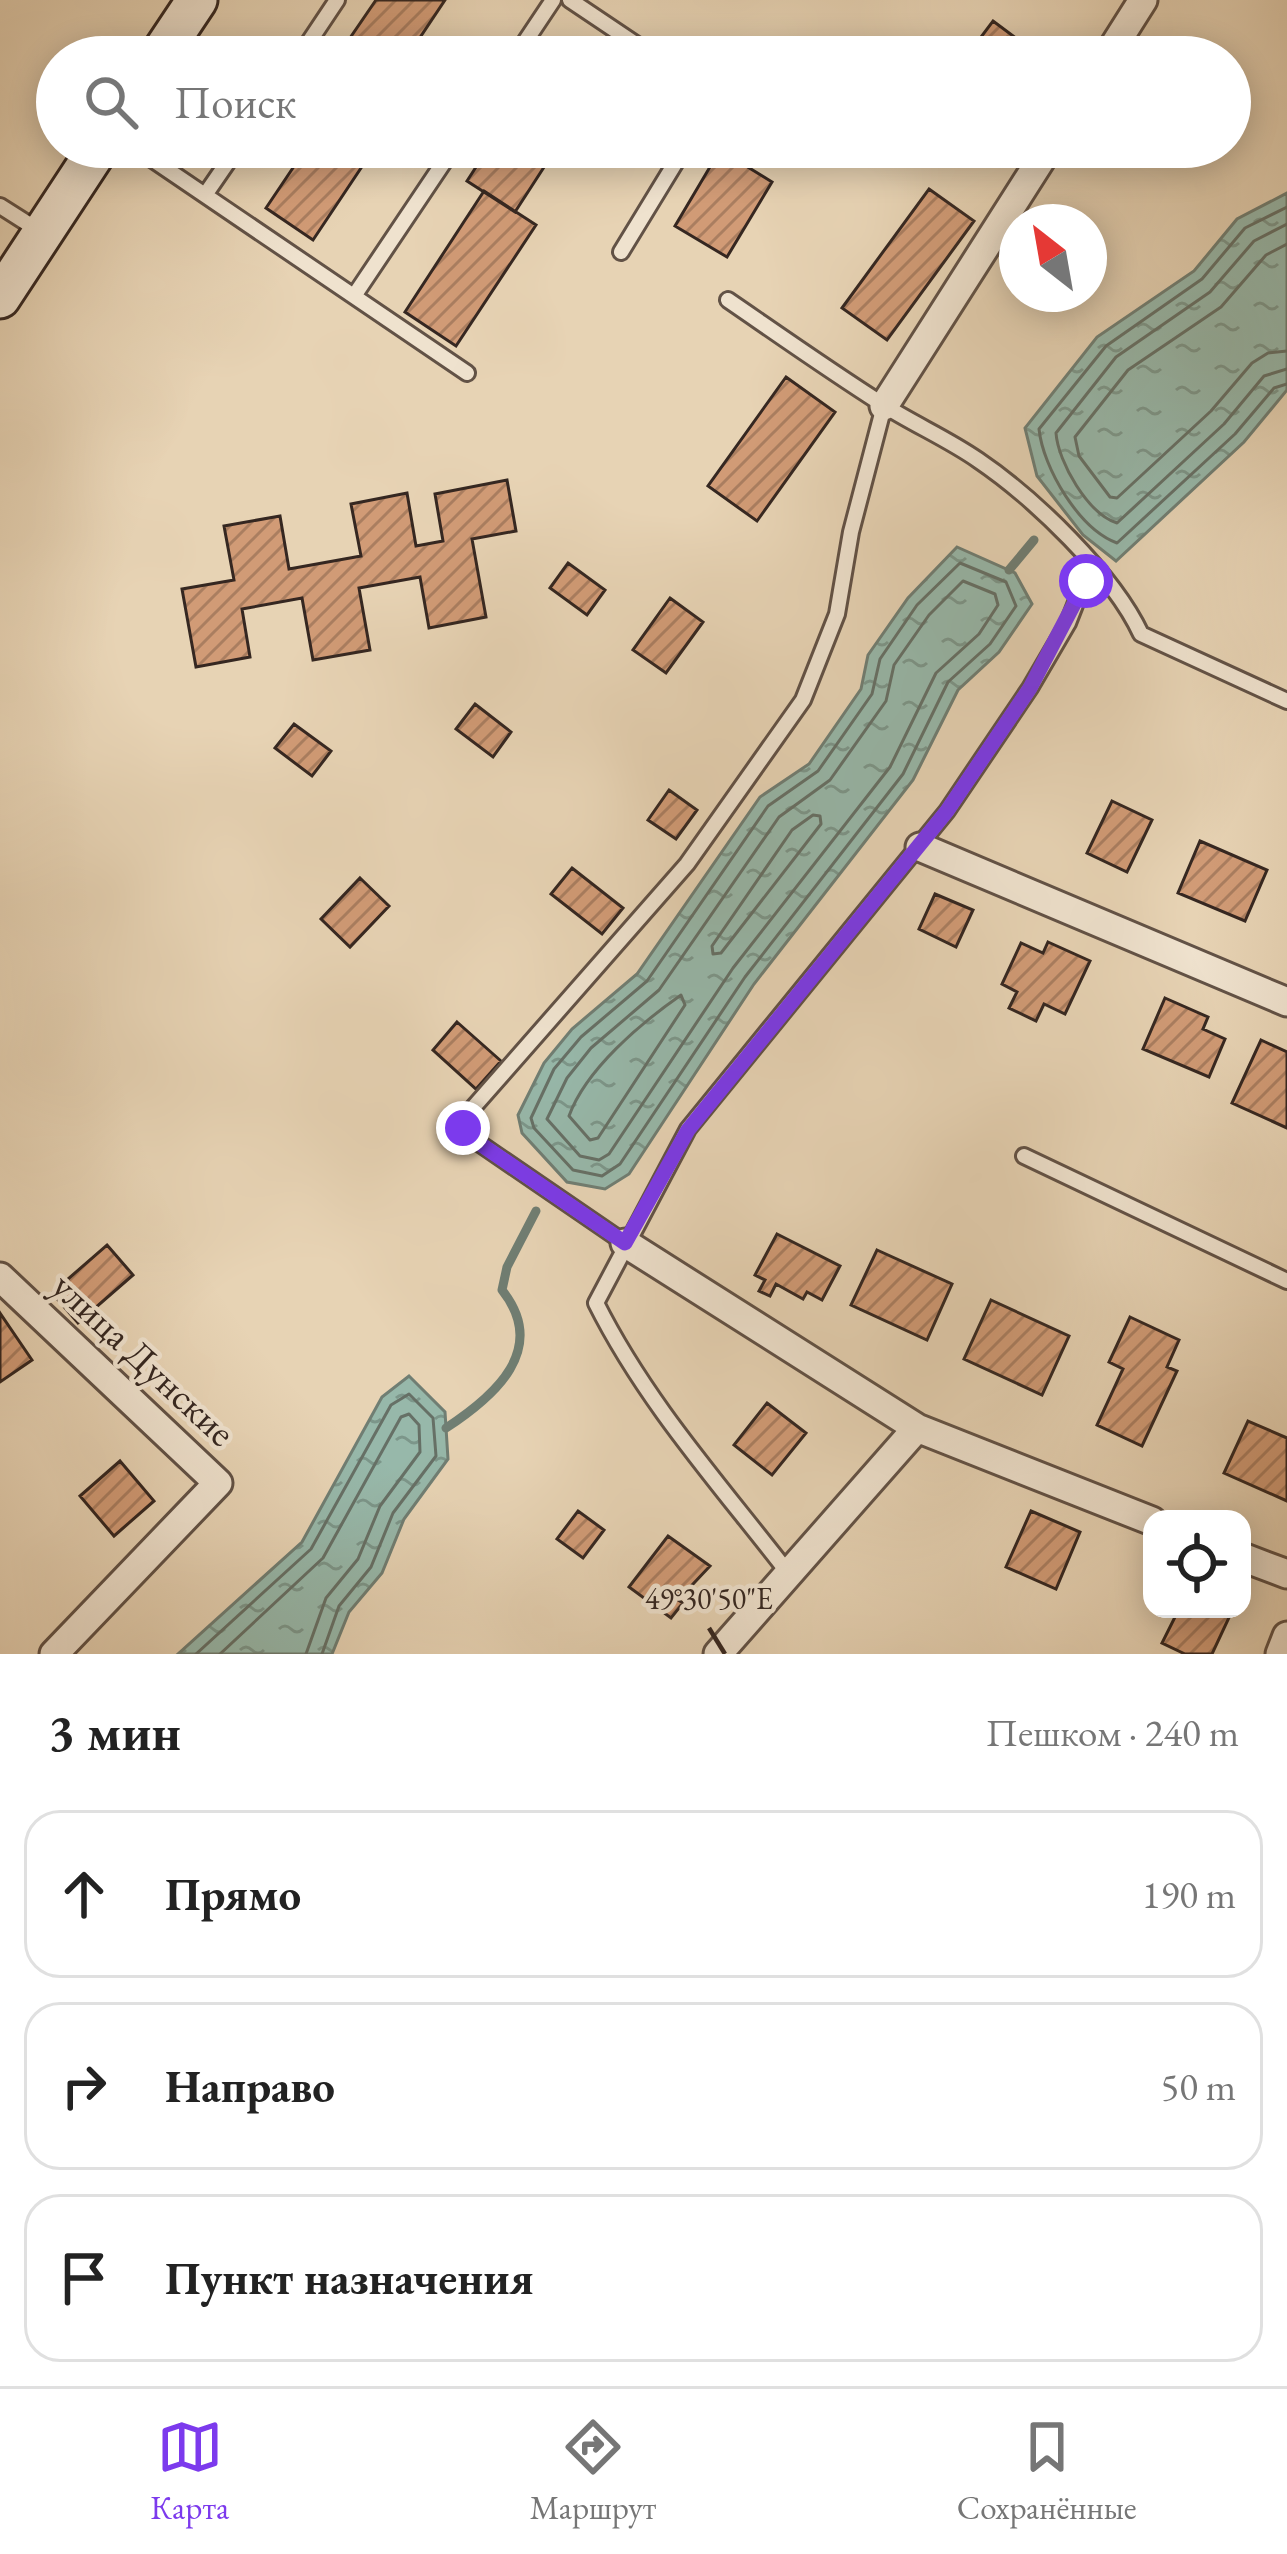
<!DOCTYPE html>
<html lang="ru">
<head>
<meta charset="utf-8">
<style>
  body { margin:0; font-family:"EB Garamond",serif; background:#f6f6f6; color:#222 }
  .controls { position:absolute; right:36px; bottom:36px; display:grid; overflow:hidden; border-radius:24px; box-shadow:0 6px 30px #0003 }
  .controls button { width:108px; height:108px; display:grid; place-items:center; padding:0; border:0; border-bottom:3px solid #e0e0e0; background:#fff; color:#222; font:60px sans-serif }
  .compass { position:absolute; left:999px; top:204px; width:108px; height:108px; border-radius:50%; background:#fff; box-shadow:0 6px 30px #0003; rotate:329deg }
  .stop { position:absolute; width:36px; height:36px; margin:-27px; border:9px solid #7c3aed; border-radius:50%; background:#fff }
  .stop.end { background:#7c3aed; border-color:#fff; box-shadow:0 3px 12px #0008 }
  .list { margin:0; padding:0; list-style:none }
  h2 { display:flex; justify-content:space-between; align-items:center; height:156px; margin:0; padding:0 48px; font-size:51px }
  h2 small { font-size:39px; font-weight:400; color:#767676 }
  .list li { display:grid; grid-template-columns:78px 1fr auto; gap:36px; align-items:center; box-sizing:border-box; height:168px; margin:0 24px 24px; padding:0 24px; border:3px solid #e0e0e0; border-radius:36px }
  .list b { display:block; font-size:45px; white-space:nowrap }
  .list em { font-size:39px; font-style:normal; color:#767676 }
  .icon { flex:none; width:66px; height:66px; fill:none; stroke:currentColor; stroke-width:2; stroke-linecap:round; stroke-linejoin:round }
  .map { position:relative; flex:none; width:1287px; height:1654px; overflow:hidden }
  .search { position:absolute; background:#fff; box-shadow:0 6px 30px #0003; left:36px; right:36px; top:36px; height:132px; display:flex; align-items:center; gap:30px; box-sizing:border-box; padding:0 42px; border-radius:66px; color:#767676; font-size:45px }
  .sheet { height:732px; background:#fff }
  nav { display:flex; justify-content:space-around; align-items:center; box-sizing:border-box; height:168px; border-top:3px solid #e0e0e0; background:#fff; font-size:33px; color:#767676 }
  nav a { display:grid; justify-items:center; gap:6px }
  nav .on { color:#7c3aed }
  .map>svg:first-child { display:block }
  .water { fill:url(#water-ripples); stroke:#707e73; stroke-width:3 }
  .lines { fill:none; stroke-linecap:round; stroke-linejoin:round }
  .shore { stroke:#667066; stroke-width:3 }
  .stream { stroke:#707e73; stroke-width:9 }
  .building { fill:url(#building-hatch); stroke:#352721; stroke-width:3 }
  .lane-casing { stroke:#625246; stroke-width:20 }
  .street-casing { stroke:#625246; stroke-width:33 }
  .secondary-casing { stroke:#352721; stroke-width:45 }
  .lane { stroke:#efe2ce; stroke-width:14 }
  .street { stroke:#efe2ce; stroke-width:27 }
  .secondary { stroke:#efe2ce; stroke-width:39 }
  .route { stroke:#7c3aed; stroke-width:15 }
  .ticks { fill:none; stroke:#352721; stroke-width:4.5 }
  .labels { text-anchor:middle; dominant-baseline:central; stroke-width:9; stroke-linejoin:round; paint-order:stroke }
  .street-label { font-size:39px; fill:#352721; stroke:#efe2ce }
  .ticks-label { font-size:30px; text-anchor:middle; fill:#352721; stroke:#efe2ce; stroke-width:9; stroke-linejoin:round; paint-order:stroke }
</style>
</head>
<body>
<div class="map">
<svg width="1287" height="1654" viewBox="0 0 1287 1654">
  <defs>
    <pattern id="water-ripples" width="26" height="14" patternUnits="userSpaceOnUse" patternTransform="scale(3)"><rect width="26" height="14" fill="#97b8aa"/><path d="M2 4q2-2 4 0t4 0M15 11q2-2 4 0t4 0" fill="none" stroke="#7c968a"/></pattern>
    <pattern id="building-hatch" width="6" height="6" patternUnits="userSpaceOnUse" patternTransform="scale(3)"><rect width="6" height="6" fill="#d19b76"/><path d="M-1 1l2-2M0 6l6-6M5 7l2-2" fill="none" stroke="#aa7e60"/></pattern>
  </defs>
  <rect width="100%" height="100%" fill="#e7d3b4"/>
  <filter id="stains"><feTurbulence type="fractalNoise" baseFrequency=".00167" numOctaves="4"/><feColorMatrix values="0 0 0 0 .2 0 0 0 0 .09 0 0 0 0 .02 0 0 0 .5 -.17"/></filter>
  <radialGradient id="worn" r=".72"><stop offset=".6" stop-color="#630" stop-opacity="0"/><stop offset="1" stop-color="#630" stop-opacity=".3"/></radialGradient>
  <!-- water -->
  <path class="water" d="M 1287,193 L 1287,390 L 1244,442 L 1116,561 L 1083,535 L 1037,476 L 1025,428 L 1097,337 L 1194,271 L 1237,219 Z
    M 957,547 L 1015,573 L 1032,604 L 999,652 L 958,690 L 913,780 L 754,984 L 629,1174 L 605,1189 L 567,1182 L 522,1133 L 518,1115 L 544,1063 L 572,1029 L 637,974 L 760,797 L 809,764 L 861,689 L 868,655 L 908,598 Z
    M 409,1376 L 445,1412 L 448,1459 L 404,1519 L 382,1573 L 349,1612 L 332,1654 L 178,1654 L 302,1542 L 382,1397 Z"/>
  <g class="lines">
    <!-- shore -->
    <path class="shore" d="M 1287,207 L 1245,228 L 1202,279 L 1106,346 L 1039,429 C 1043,468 1079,529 1117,543 L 1235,434 L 1274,388 L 1287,384
      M 1287,224 L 1254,241 L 1210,292 L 1116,357 L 1056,433 C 1058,462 1088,514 1117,523 L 1224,424 L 1264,376 L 1287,369
      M 1287,244 L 1266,255 L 1221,307 L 1128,370 L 1075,437 L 1079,456 L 1110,497 L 1117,498 L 1211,411 L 1252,363 L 1268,353 L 1287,351
      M 960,563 L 1006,582 L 1016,606 L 990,644 L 948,682 L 903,774 L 745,977 L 620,1164 L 602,1176 L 573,1170 L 534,1128 L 531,1118 L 554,1069 L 581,1037 L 647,981 L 768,806 L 818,771 L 872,694 L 880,659 L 917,605 Z
      M 963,581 L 995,594 L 998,605 L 979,634 L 936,673 L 890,767 L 733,968 L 609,1154 L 599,1160 L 580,1156 L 547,1119 L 567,1078 L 591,1048 L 659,990 L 779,817 L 830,780 L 886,701 L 894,665 L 929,615 Z
      M 813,815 L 820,816 L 821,824 L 721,953 L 713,954 L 712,946 L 792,830 Z
      M 681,995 L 685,1005 L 598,1138 L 590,1140 L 569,1116 C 586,1069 641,1023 681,995 Z
      M 196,1654 L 311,1549 L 391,1405 L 409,1394 L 433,1418 L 436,1456 L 393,1513 L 371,1567 L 339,1606 L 322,1654
      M 220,1654 L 323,1558 L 401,1417 L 409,1414 L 419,1425 L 420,1452 L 380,1506 L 358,1559 L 326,1598 L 306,1654"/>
    <!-- stream -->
    <path class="stream" d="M 1009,570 L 1034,540
      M 446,1428 C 495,1396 549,1349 502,1290 L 507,1267 L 536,1211"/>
  </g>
  <!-- building -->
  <path class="building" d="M 376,0 L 445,0 L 407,57 L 337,57 Z
    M 993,21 L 1032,50 L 1026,57 L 966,57 Z
    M 307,147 L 375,147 L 313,240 L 266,208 Z
    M 489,147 L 557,147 L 515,212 L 467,181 Z
    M 720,150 L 772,182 L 727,257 L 675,226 Z
    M 929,189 L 974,221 L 887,340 L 842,308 Z
    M 484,191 L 536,225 L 456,346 L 405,312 Z
    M 786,377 L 835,412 L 757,521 L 708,486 Z
    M 507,480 L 516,531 L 472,539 L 486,617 L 429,628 L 420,577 L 359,588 L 370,650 L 313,660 L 302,598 L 242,609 L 250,657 L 196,667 L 182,589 L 234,580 L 224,526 L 280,516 L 289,569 L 361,556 L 351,504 L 407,493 L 416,546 L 443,541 L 435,494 Z
    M 568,563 L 605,590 L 587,615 L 550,588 Z
    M 670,598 L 703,622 L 666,673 L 633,650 Z
    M 475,704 L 511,732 L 493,757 L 456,729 Z
    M 294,724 L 331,751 L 312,776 L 275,748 Z
    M 669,790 L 697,810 L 676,839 L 648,820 Z
    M 1112,801 L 1152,820 L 1127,872 L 1087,853 Z
    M 1200,841 L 1267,870 L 1245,921 L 1178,893 Z
    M 572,868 L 623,908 L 602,934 L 551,894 Z
    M 360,878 L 389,906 L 350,947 L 321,919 Z
    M 935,894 L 973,910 L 956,947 L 919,929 Z
    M 1048,942 L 1090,961 L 1065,1014 L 1044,1004 L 1036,1021 L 1009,1008 L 1017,992 L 1002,984 L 1021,943 L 1043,953 Z
    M 1165,998 L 1208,1017 L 1203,1029 L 1225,1039 L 1209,1077 L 1143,1049 Z
    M 457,1022 L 501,1061 L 476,1089 L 433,1050 Z
    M 1261,1040 L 1287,1052 L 1287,1128 L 1232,1103 Z
    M 777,1234 L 840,1266 L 822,1300 L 807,1292 L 803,1299 L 776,1284 L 770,1296 L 759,1291 L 765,1280 L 755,1275 Z
    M 107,1245 L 133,1275 L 78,1323 L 52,1293 Z
    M 877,1250 L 952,1284 L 927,1340 L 851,1305 Z
    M 991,1300 L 1069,1336 L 1042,1395 L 964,1359 Z
    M 0,1313 L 32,1360 L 0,1382 Z
    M 1130,1317 L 1179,1340 L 1167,1367 L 1177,1371 L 1142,1446 L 1097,1425 L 1123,1369 L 1109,1362 Z
    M 767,1403 L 806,1433 L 772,1475 L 734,1445 Z
    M 1248,1421 L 1287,1438 L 1287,1501 L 1224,1473 Z
    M 120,1461 L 154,1501 L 114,1536 L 80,1496 Z
    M 578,1511 L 604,1530 L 583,1558 L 557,1539 Z
    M 1031,1511 L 1080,1532 L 1056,1589 L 1006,1567 Z
    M 668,1536 L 710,1566 L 678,1600 L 683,1603 L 671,1618 L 629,1587 Z
    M 1179,1609 L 1233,1609 L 1212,1654 L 1185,1654 L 1162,1643 Z"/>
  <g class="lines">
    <defs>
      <path id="lane" d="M 570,0 L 655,57
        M 299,57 L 337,0
        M 515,57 L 553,0
        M 134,147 L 467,373
        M 205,195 L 238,147
        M 0,206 L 41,232
        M 621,252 L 685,147
        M 354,296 L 454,147
        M 728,300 C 779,335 830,371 882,404 C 913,424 948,439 978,460 C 1034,498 1113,574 1141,634 L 1287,701
        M 1024,1156 L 1287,1281
        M 625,1243 L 473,1139 L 463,1128 L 471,1110 L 687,864 L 803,700 L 837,614 L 851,532 L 884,406
        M 789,1574 C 721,1486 646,1403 596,1303 L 688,1129 L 947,811 L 1030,688 L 1068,623 L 1091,564"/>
      <path id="street" d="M 1107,57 L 1143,0
        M 884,406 L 1049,147
        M 920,847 L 1287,1002
        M 625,1243 L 917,1428 L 1152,1521
        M 0,1277 L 218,1483 L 54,1654
        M 1242,1557 L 1287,1574
        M 718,1654 L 917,1428
        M 1280,1654 L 1287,1636"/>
      <path id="secondary" d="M 159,57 L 197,0
        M 0,298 L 99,147"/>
    </defs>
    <!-- lane casing -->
    <use href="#lane" class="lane-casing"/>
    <!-- street casing -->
    <use href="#street" class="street-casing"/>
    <!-- secondary casing -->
    <use href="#secondary" class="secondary-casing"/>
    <!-- lane -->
    <use href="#lane" class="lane"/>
    <!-- street -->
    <use href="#street" class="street"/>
    <!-- secondary -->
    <use href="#secondary" class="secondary"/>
  </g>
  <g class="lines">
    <!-- route -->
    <path class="route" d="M 463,1128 L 473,1139 L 625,1243 L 688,1130 L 947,811 L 1030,688 L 1086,581"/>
  </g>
  <!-- ticks -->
  <path class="ticks" d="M 709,1628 L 725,1654"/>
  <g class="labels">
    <!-- street labels -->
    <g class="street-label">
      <text transform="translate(144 1359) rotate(43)">улица Дунские</text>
    </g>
  </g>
  <g class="ticks-label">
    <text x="709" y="1609">49°30'50"E</text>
  </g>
  <rect width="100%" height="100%" filter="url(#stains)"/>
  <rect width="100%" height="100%" fill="url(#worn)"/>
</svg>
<div class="controls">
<button><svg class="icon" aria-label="locate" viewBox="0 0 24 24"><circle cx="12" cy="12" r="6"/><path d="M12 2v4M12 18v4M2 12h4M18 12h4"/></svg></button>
</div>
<svg class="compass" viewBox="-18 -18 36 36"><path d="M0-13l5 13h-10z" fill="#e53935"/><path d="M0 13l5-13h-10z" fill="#767676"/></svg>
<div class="stop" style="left:1086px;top:581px"></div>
<div class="stop end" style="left:463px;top:1128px"></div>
<div class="search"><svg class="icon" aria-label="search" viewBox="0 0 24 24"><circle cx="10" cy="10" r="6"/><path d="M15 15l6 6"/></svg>Поиск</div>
</div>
<section class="sheet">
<h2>3 мин<small>Пешком · 240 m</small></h2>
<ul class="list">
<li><svg class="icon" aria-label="ahead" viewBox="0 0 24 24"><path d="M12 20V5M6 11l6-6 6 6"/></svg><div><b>Прямо</b></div><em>190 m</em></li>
<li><svg class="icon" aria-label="right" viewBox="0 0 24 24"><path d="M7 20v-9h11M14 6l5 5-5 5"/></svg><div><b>Направо</b></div><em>50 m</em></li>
<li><svg class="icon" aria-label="arrive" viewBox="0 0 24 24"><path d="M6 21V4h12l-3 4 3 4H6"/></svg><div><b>Пункт назначения</b></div></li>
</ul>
</section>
<nav>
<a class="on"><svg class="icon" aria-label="map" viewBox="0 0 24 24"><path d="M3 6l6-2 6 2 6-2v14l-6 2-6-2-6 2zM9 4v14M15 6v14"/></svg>Карта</a>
<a><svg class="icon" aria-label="directions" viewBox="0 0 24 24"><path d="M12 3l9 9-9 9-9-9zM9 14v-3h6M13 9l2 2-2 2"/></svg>Маршрут</a>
<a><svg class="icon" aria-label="saved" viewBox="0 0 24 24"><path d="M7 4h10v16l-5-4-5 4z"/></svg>Сохранённые</a>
</nav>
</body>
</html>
